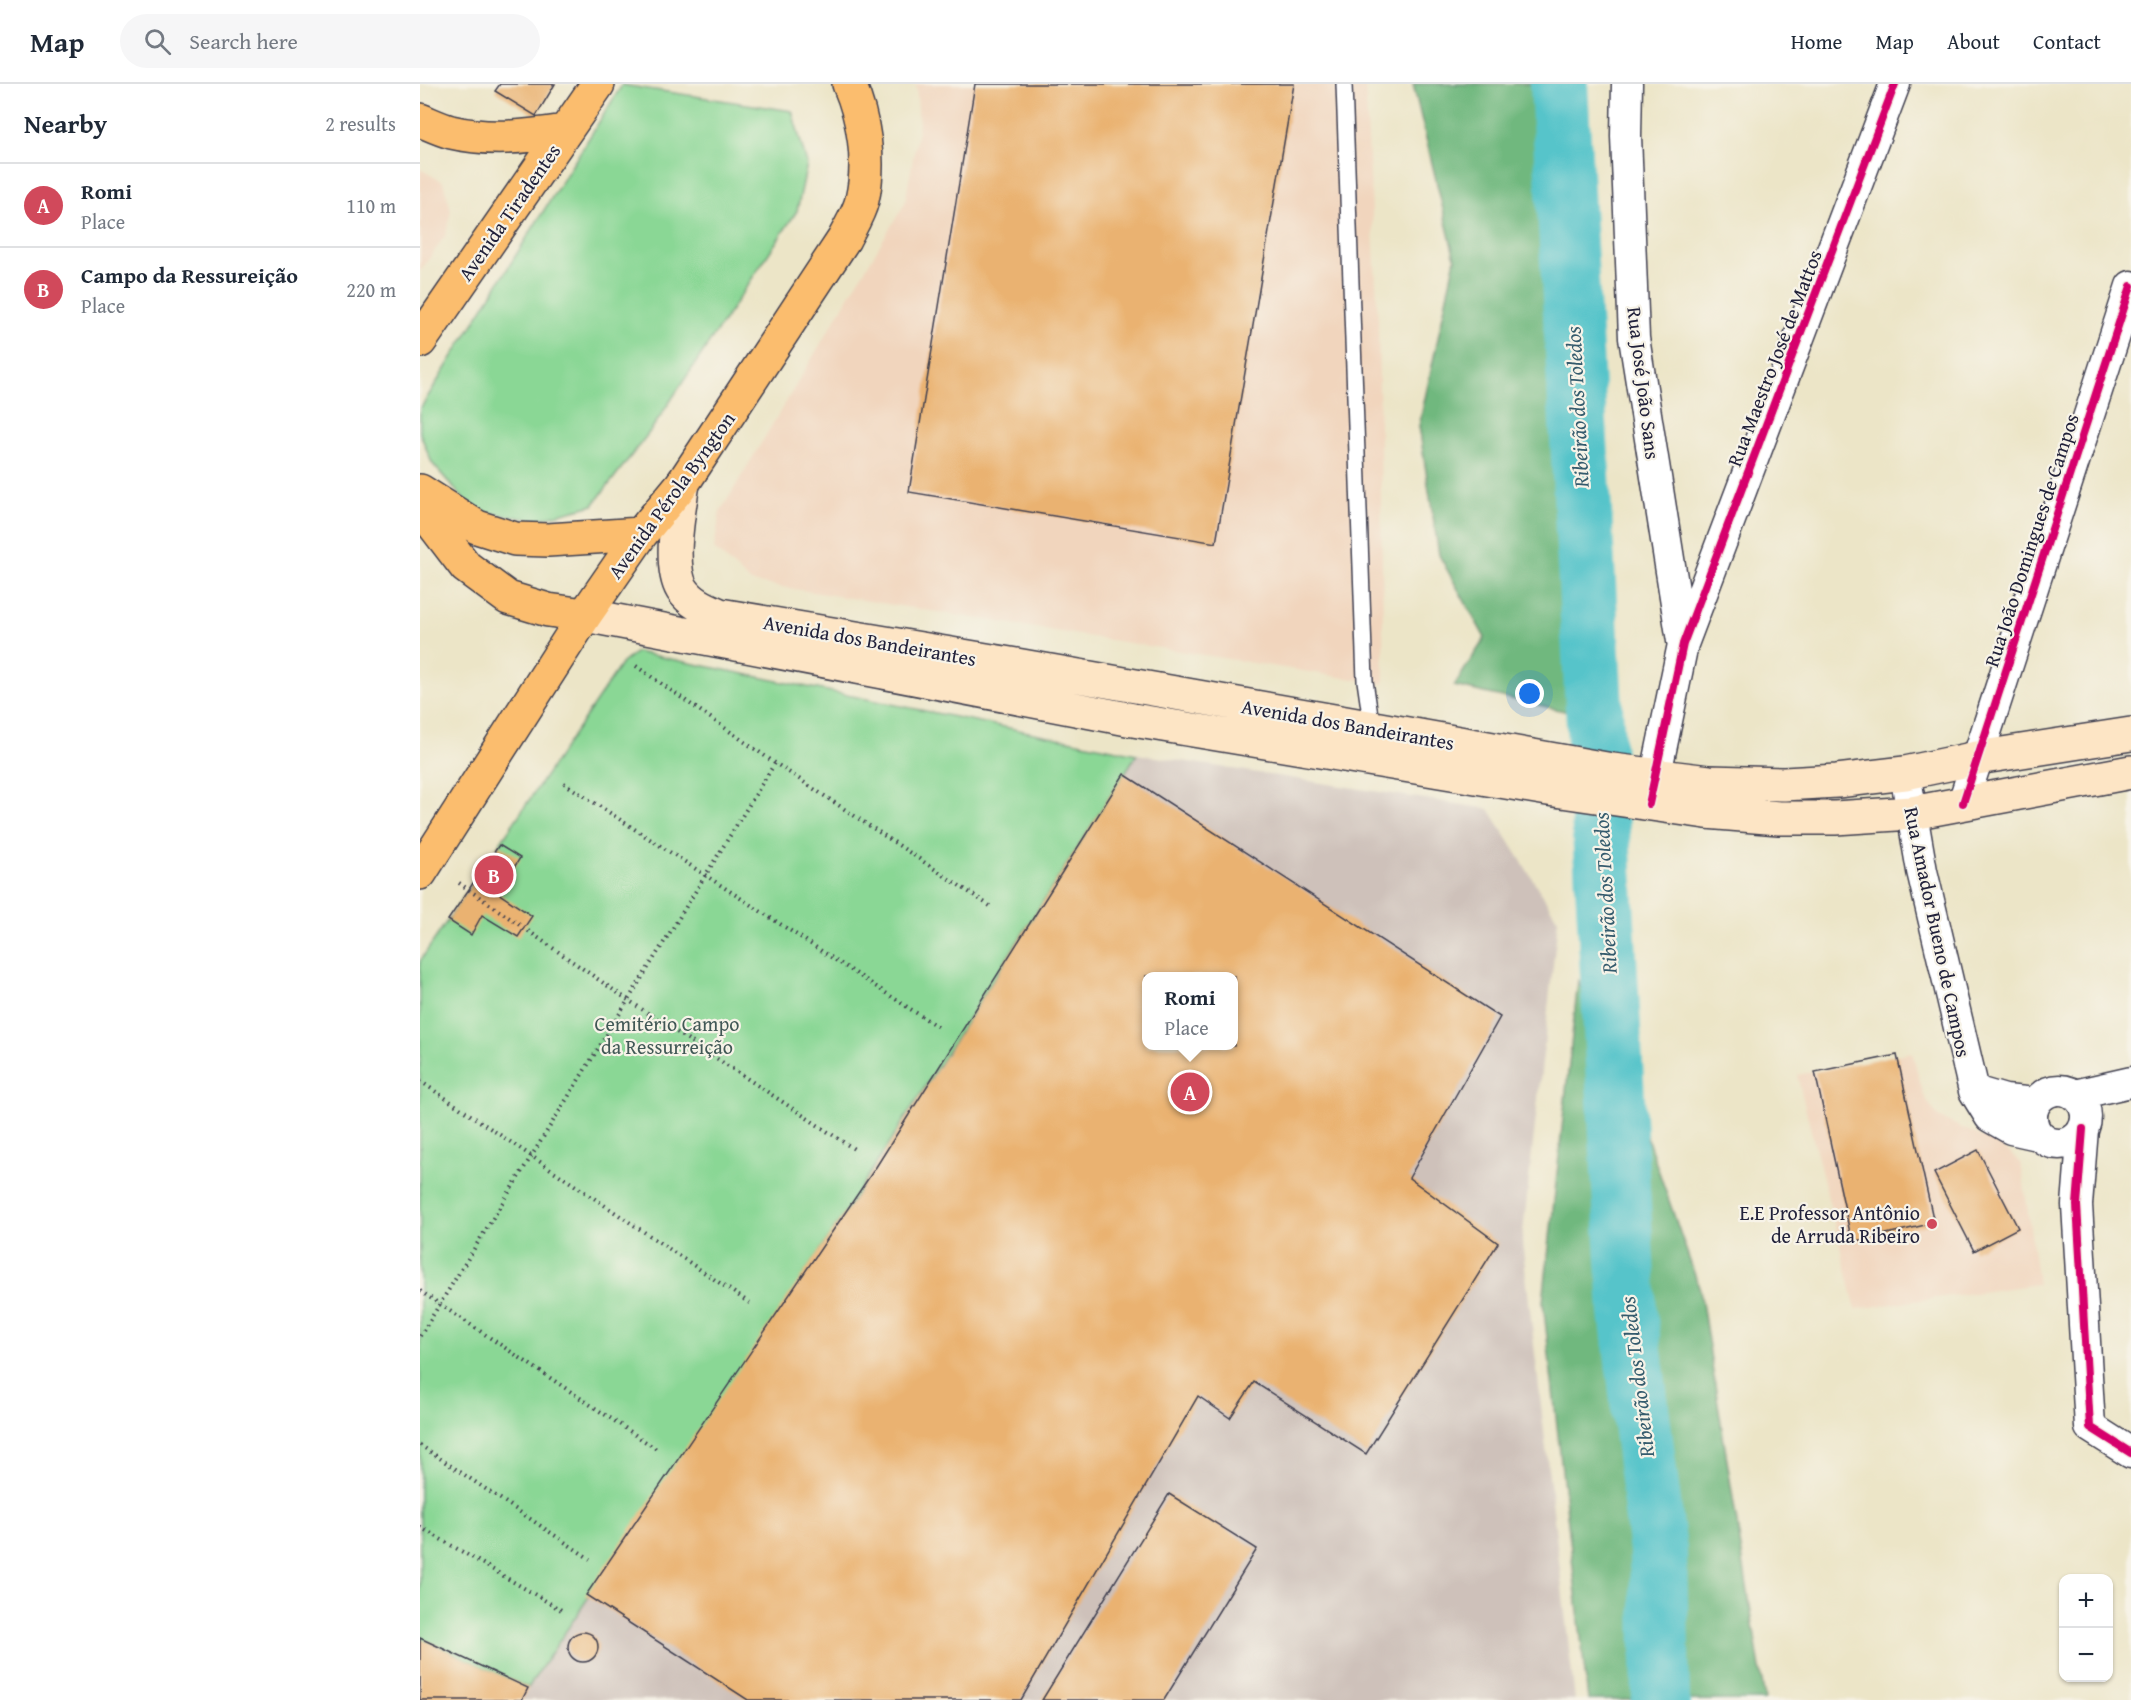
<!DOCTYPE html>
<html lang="en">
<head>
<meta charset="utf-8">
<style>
  body { margin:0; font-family:"Gentium Book Plus",serif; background:#f6f6f7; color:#1f2937 }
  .controls { position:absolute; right:18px; bottom:18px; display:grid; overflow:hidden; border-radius:12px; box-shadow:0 2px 4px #0004 }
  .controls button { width:54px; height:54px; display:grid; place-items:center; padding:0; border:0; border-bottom:2px solid #e0e1e3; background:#fff; color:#1f2937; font:30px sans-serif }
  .you { position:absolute; left:1110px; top:610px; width:21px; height:21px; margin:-15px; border:4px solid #fff; border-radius:50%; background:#1a73e8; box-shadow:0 0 0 9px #1a73e833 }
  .badge { display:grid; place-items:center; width:39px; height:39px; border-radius:50%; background:#d1495b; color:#fff; font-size:20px; font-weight:700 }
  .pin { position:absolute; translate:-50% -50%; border:3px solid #fff; box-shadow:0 2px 6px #0006 }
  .popup { position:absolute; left:722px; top:888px; width:96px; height:78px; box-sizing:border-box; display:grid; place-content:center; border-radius:12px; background:#fff; filter:drop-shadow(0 2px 4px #0005); font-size:20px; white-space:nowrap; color:#747a83 }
  .popup b { font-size:22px; color:#1f2937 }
  .popup::after { content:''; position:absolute; left:50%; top:100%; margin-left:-12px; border:12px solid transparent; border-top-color:#fff }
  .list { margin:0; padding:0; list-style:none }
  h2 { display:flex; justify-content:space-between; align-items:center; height:78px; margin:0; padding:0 24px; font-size:26px }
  h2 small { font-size:20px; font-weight:400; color:#747a83 }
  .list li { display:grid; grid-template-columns:39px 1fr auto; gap:18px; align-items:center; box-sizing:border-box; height:84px; padding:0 24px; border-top:2px solid #e0e1e3 }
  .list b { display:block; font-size:22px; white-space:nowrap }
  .list p { margin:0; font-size:20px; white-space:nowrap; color:#747a83 }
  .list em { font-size:20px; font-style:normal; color:#747a83 }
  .icon { flex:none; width:33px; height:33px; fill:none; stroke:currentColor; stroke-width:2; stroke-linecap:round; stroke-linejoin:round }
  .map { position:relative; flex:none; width:1711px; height:1616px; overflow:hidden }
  header { display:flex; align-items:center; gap:36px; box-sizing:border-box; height:84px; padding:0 30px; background:#fff; border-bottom:2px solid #e0e1e3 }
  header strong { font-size:28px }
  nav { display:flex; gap:33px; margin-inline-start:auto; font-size:21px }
  .search { width:420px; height:54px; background:#f6f6f7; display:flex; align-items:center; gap:15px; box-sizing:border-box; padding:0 21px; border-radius:33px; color:#747a83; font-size:22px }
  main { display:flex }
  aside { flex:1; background:#fff }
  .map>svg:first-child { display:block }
  .built { fill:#f1d5bd }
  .industrial { fill:#cec1ba; fill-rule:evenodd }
  .green { fill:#8ad795; stroke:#567c68; stroke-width:1.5 }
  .forest { fill:#6fb87e; stroke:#486d5c; stroke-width:1.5 }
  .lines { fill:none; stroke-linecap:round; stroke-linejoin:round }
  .river { stroke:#56c4ca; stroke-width:58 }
  .building { fill:#eab271; fill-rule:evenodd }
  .service-casing { stroke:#403f50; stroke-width:18 }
  .minor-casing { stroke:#403f50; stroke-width:33 }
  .secondary-casing { stroke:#403f50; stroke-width:36 }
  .primary-casing { stroke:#403f50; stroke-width:36 }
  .path { stroke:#403f50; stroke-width:4; stroke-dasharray:1.5 4.5; stroke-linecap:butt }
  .service { stroke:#fff; stroke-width:15 }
  .minor { stroke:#fff; stroke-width:30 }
  .secondary { stroke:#fde5c5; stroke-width:33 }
  .primary { stroke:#fbbd6e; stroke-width:33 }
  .cycleway-casing { stroke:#f7f3e8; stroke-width:11 }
  .cycleway { stroke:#d6006c; stroke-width:8 }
  .poi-dot { fill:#d1495b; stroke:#f7f3e8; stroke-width:2 }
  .labels { text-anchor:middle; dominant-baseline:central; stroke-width:4.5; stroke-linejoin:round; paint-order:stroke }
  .street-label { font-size:20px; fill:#22223b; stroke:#f7f3e8 }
  .park-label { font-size:20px; fill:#415856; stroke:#f7f3e8 }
  .poi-label { font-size:20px; fill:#22223b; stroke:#f7f3e8; text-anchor:end }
  .water-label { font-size:21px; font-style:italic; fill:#345b6d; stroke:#f7f3e8 }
</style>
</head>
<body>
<header>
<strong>Map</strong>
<div class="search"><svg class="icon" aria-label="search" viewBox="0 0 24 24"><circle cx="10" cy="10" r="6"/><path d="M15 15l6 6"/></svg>Search here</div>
<nav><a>Home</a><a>Map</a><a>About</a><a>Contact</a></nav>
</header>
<main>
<aside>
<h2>Nearby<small>2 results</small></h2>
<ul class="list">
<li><span class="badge">A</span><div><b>Romi</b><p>Place</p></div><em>110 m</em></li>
<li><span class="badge">B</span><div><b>Campo da Ressureição</b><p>Place</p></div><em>220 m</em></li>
</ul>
</aside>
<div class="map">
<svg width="1711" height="1616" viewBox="0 0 1711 1616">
  <rect width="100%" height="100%" fill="#f7f3e8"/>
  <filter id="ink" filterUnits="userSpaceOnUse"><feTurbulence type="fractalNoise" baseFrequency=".0167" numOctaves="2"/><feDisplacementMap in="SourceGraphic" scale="12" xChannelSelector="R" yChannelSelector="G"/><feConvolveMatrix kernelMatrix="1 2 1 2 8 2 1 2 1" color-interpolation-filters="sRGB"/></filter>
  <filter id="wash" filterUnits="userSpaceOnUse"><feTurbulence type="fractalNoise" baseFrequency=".008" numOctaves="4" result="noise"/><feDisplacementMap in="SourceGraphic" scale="24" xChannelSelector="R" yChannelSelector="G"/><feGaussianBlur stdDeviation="1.35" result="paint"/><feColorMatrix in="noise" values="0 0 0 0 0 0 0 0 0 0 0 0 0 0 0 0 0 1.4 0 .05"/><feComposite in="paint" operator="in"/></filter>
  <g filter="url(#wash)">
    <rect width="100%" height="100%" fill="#ece5c7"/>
    <!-- built -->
    <path class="built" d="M 496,0 L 945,0 L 958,236 L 964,600 L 331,498 L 294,465 L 300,428 L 485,119 L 499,41 Z
      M 0,85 L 23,98 L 31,126 L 26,150 L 0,188 Z
      M 1492,968 L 1504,1012 L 1518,1033 L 1571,1057 L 1588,1067 L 1601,1079 L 1618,1200 L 1436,1225 L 1377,991 Z"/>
    <!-- industrial -->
    <path class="industrial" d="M 717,670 L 1069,725 L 1138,836 L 1102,1157 L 1155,1616 L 0,1616 L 166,1511 L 456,1083 ZM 726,892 L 814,892 L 814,962 L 726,962 Z"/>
    <!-- green -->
    <path class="green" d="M 202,1 L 372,27 L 387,80 L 377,127 L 231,346 L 173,421 L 116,436 L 54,427 L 12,379 L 0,349 L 0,325 Z
      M 216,568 L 717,670 L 419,1138 L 108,1604 L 0,1554 L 0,877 L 202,579 Z"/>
    <!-- forest -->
    <path class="forest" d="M 993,0 L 1139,0 L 1175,634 L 1034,602 L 1065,554 L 1019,471 L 999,342 L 1035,175 Z
      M 1158,897 L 1213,1013 L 1280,1206 L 1345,1616 L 1168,1616 L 1123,1218 Z"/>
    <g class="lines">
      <!-- river -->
      <path class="river" d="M 1139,0 L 1208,1228 L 1238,1466 L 1241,1616"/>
    </g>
    <g id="blocks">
      <!-- building -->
      <path class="building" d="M 80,0 L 135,0 L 116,32 L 75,7 Z
        M 555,0 L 874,0 L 796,459 L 489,408 Z
        M 704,690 L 1080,933 L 989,1094 L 1078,1159 L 946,1370 L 834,1298 L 810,1334 L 778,1312 L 601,1616 L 328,1616 L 166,1511 L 456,1083 ZM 726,892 L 814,892 L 814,962 L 726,962 Z
        M 79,761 L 100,774 L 78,809 L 112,832 L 98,853 L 62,831 L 51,851 L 28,836 Z
        M 1477,971 L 1514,1139 L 1432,1158 L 1395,988 Z
        M 1558,1066 L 1598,1144 L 1554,1167 L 1514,1089 Z
        M 749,1410 L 837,1465 L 744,1616 L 622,1616 Z
        M148 1563a15 15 0 1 1 30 0a15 15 0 1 1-30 0Z
        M 0,1554 L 108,1604 L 102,1616 L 0,1616 Z"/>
    </g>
  </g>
  <g filter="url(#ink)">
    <use href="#blocks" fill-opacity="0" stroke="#403f50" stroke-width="1.5"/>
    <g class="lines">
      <defs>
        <path id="service" d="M 924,0 L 945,597 L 952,645"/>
        <path id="minor" d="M 1207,0 L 1206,52 L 1214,254 L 1262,557
          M 1485,689 L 1502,787 L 1554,1007 L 1570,1033 L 1591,1045 L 1618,1051
          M 1231,714 L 1263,560 L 1475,0
          M 1543,719 L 1711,202
          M1612 1033a27 27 0 1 1 54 0a27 27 0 1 1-54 0Z
          M 1554,1007 L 1585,1016 L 1616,1019
          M 1654,1011 L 1711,998
          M 1663,1045 L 1657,1121 L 1670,1343 L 1711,1369"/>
        <path id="secondary" d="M 263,399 C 259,426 248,481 262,505 C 271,519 286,525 300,531 L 602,582 L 1192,686 L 1289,698 L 1364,700 L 1417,697 L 1485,689 L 1557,674 L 1711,650
          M 165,531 L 713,636 L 1128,705 L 1286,728 L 1359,734 L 1415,734 L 1492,729 L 1711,688"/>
        <path id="primary" d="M 0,36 C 10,40 20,45 31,48 C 69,57 106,53 145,47
          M 0,257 L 178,0
          M 0,407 L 57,443 L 95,455 L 128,456 L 221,450
          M 0,413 L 7,432 L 46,483 L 88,514 L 128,526 L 165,531
          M 0,789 L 165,531 L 221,450 L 263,399 L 424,155 C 430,143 439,129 442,116 C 451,78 444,35 429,0"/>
      </defs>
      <!-- service casing -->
      <use href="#service" class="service-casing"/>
      <!-- minor casing -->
      <use href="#minor" class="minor-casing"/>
      <!-- secondary casing -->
      <use href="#secondary" class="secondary-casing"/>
      <!-- primary casing -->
      <use href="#primary" class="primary-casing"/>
      <!-- path -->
      <path class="path" d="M 216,582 L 355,679 L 570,822
        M 144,699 L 518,943
        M 39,799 L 208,916 L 434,1065
        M 0,997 L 331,1220
        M 0,1207 L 238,1366
        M 0,1252 L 355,679
        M 0,1361 L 170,1475
        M 0,1443 L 143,1527"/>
      <!-- service -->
      <use href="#service" class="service"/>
      <!-- minor -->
      <use href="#minor" class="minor"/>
      <!-- secondary -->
      <use href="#secondary" class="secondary"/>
      <!-- primary -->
      <use href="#primary" class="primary"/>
      <defs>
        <path id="cycleway" d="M 1543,719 L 1711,202
          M 1229,720 L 1263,560 L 1475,0
          M 1663,1045 L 1657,1121 L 1670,1343 L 1711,1369"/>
      </defs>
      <!-- cycleway casing -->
      <use href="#cycleway" class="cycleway-casing"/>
      <!-- cycleway -->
      <use href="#cycleway" class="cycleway"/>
    </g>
  </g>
  <!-- markers -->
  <circle class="poi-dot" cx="1512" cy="1140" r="6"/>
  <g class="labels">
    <!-- street labels -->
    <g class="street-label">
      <text transform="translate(89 128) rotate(-55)">Avenida Tiradentes</text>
      <text transform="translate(1354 274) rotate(-69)">Rua Maestro José de Mattos</text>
      <text transform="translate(1224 299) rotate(83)">Rua José João Sans</text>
      <text transform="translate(251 411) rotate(-54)">Avenida Pérola Byngton</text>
      <text transform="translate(1611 456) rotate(-72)">Rua João Domingues de Campos</text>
      <text transform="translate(450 556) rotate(10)">Avenida dos Bandeirantes</text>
      <text transform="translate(928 640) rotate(10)">Avenida dos Bandeirantes</text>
      <text transform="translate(1518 848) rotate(78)">Rua Amador Bueno de Campos</text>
    </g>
    <!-- park labels -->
    <g class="park-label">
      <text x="247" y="939">Cemitério Campo<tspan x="247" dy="23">da Ressurreição</tspan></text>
    </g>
    <!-- poi labels -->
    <g class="poi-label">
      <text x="1500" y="1128">E.E Professor Antônio<tspan x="1500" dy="23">de Arruda Ribeiro</tspan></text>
    </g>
    <!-- water labels -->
    <g class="water-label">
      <text transform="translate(1157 323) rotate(-93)">Ribeirão dos Toledos</text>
      <text transform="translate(1185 809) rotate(-93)">Ribeirão dos Toledos</text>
      <text transform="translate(1217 1293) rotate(-97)">Ribeirão dos Toledos</text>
    </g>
  </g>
</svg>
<div class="controls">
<button>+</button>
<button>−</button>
</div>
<div class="you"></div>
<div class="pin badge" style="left:770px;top:1008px">A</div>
<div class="popup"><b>Romi</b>Place</div>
<div class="pin badge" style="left:74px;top:791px">B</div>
</div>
</main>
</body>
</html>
